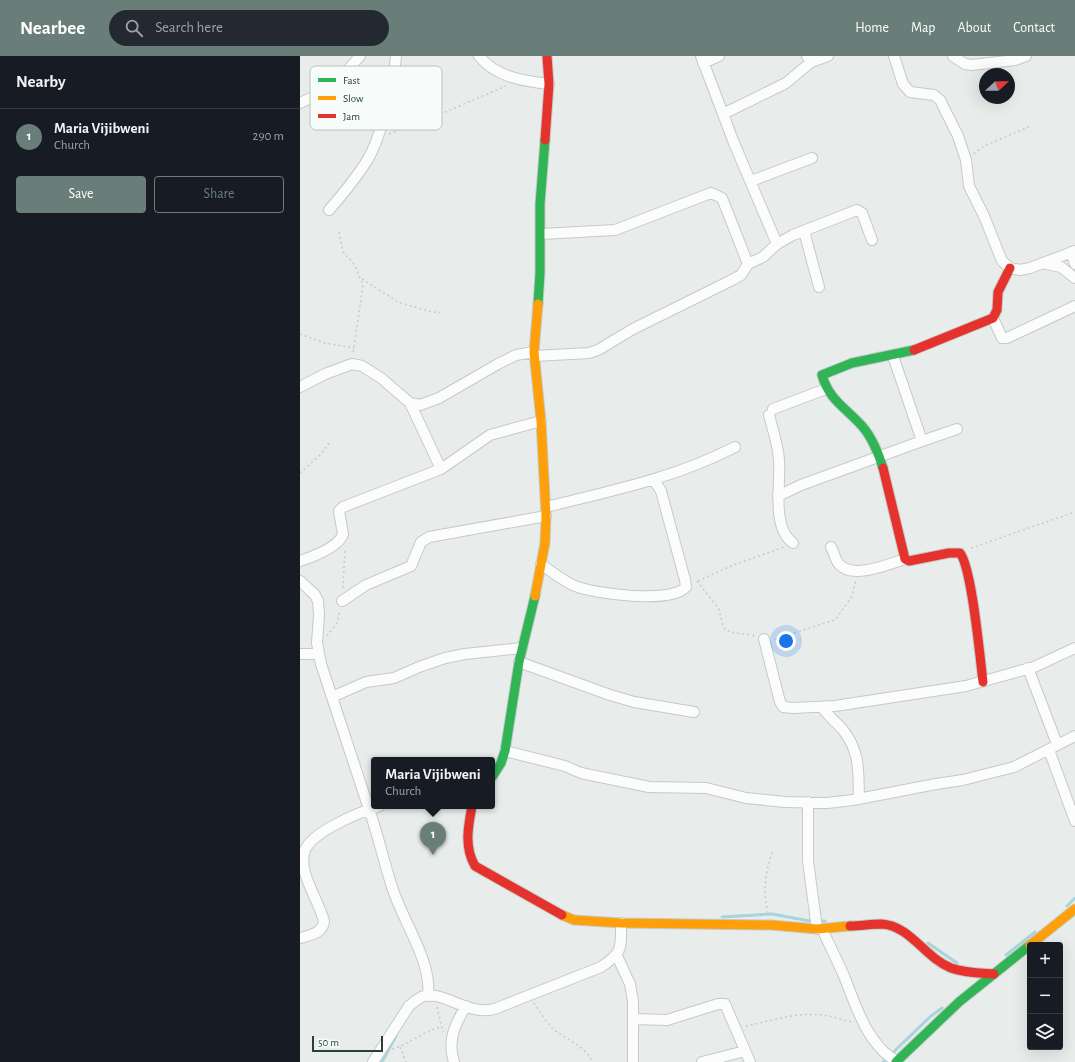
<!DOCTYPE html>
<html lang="en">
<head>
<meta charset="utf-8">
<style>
  body { margin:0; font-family:"Alegreya Sans",sans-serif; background:#242831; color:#f1f3f6 }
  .controls { position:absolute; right:12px; bottom:12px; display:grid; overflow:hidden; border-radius:4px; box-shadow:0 4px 16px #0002 }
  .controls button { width:36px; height:36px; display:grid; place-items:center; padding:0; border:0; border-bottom:1px solid #363941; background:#171b24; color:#f1f3f6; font:20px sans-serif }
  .compass { position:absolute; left:679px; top:12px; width:36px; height:36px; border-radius:50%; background:#171b24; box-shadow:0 4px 16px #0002; rotate:68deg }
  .scale { position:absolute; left:12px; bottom:10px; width:71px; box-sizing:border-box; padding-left:4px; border:2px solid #24423a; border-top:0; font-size:11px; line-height:14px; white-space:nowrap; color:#24423a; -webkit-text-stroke:3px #f7fbf9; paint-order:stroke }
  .you { position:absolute; left:486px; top:585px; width:14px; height:14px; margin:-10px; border:3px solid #fff; border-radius:50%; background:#1a73e8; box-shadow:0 0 0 6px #1a73e833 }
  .badge { display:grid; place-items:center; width:26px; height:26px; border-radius:50%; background:#697e78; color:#fff; font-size:13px; font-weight:700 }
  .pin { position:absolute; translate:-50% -33px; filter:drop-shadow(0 1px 2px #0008) }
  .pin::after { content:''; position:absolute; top:21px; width:14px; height:12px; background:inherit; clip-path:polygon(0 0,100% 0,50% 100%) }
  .popup { position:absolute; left:71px; top:701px; width:124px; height:52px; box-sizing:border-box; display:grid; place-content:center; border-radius:4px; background:#171b24; filter:drop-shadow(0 1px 3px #0005); font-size:13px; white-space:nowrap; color:#9ea1a6 }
  .popup b { font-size:15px; color:#f1f3f6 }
  .popup::after { content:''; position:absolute; left:50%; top:100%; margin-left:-8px; border:8px solid transparent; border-top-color:#171b24 }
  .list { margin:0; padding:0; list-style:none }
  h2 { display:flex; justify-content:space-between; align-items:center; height:52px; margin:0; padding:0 16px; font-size:17px }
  h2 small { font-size:13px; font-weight:400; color:#9ea1a6 }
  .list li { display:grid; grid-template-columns:26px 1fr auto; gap:12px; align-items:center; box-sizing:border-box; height:56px; padding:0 16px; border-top:1px solid #363941 }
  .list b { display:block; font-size:15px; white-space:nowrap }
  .list p { margin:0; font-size:13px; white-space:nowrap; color:#9ea1a6 }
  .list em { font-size:13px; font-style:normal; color:#9ea1a6 }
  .actions { display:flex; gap:8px; padding:12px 16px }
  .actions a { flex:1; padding:9px 0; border:1px solid #697e78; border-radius:4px; text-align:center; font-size:14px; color:#697e78 }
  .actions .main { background:#697e78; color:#fff }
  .icon { flex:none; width:22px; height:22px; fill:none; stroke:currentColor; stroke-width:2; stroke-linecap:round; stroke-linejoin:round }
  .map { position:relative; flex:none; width:775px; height:1006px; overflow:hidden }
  header { display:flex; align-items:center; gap:24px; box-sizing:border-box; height:56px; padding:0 20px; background:#697e78; color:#fff }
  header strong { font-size:19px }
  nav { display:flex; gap:22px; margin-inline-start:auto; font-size:14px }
  .search { width:280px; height:36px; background:#242831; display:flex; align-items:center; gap:10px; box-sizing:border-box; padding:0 14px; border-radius:22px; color:#9ea1a6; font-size:15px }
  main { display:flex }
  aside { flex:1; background:#171b24 }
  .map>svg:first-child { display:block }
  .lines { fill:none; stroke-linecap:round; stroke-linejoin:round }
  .stream { stroke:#a9d4db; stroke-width:3 }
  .street-casing { stroke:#c5cac8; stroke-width:12 }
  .fast-casing { stroke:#c3cbc8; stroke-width:11 }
  .slow-casing { stroke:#c3cbc8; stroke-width:11 }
  .jam-casing { stroke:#c3cbc8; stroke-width:11 }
  .path { stroke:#c3ccca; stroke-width:1.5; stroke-dasharray:2 3; stroke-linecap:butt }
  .street { stroke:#fcfcfc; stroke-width:10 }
  .fast { stroke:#30b455; stroke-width:9 }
  .slow { stroke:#ff9f0a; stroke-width:9 }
  .jam { stroke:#e5322d; stroke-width:9 }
  .key { fill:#f7fbf9; stroke:#b8c4c0; stroke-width:1 }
  .key-label { font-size:11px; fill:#24423a }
</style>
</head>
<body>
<header>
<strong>Nearbee</strong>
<div class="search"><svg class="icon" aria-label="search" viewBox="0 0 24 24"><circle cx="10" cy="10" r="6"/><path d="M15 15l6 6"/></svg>Search here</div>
<nav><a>Home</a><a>Map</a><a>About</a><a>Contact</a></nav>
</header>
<main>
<aside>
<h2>Nearby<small></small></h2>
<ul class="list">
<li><span class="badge">1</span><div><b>Maria Vijibweni</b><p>Church</p></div><em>290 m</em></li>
</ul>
<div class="actions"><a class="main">Save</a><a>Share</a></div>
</aside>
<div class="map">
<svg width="775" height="1006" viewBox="0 0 775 1006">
  <rect width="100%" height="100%" fill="#e8edeb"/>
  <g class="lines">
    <!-- stream -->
    <path class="stream" d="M 767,850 L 775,842
      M 422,861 L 472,858 L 510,865 L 525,865
      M 628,887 L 657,907
      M 706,899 L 735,876
      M 82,1006 L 96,980
      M 583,1006 L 631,960 L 642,952"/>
    <defs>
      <path id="street" d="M 179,0 C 196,21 223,25 249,28
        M 401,0 L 434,87 L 477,188
        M 507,0 L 511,6 L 528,0
        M 594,0 L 603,28 L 610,36 L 634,39 L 640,44 L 658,80 L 666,104 L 669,130 L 684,160 L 702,205 L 710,212 L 720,214 L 730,212 L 775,195
        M 653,0 L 665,8 L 672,9 L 715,4 L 726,0
        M 403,7 L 419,0
        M 0,47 L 31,33 L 60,0
        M 423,58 L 486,27 L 511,6
        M 451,125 L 512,102
        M 29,154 C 43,138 57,121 68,103 C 81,81 94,26 96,0
        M 504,175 L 519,231
        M 241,178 L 315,174 L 411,137 L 422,142 L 448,208
        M 771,196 L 775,208
        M 742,207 L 761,211 L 775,222
        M 693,262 L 702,282 L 707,282 L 775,250
        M 234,300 L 289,297 L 298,294 L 333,273 L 430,225 L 441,219 L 448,208 L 463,201 L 477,188 L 493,179 L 557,154 L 562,157 L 572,184
        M 0,331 L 25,318 L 52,308 L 62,310 L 81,322 L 110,347 L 120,349 L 139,342 L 198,308 L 216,299 L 234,296
        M 110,347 L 141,413
        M 473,353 L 526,333
        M 469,359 C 473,374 478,389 479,404 C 481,428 471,471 493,487
        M 622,385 L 657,373
        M 478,440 L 501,429 L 622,385 L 593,300
        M 246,451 C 311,435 375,422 435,391
        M 531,491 C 534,496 535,504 539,508 C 552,524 589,508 605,503
        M 0,505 C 12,501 39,491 43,478 L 39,455 L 43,451 L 141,413 L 190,379 L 241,365
        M 241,508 C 252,516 263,525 275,530 C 295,538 371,548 386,531 L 385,524 L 361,435 L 354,424
        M 0,525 L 15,539 L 18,545 L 19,559 L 17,587 L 21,608 C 37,657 53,704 69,753 C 78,779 84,807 93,834 C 104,867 132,906 128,940
        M 42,545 L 66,529 L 111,510 L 121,486 L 129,481 L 246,460
        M 464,583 L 480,646 L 483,651 L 493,652 L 535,650 L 666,630 L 734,611 L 775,592
        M 0,598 L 18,598
        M 219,606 L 310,639 L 334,646 L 394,656
        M 728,612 L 757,688
        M 32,641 L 66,626 L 94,622 L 119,611 L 145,602 L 165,598 L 222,592
        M 522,651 C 528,660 536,666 543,674 C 561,697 558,716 559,743
        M 749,694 L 775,765
        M 205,695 L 265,710 L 281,717 L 349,731 L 406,732 L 446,742 L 485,746 L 527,747 L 553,744 L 636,728 L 663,724 L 714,711 L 775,680
        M 508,746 L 508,805 L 517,873
        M 522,873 C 529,888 537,904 544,920 C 556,950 567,988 596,1005
        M 0,882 C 11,879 23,877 24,865 C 19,847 8,831 4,813 C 3,807 3,797 6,792 C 16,774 60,756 80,750
        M 317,900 L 330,928 L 333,945 L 333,1006
        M 333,963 L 367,964 L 418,948 L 425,948 L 450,1006
        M 73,1006 L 109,950 C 114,946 118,942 124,940 C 145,935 171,962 197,952 L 301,911 C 323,896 321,893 321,867
        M 154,1006 C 147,985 155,968 166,950
        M 402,1006 L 445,995"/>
      <path id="fast" d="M 238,248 L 240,217 L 240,148 L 245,84
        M 583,412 C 579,398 571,380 562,370 C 545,351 529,344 522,319 L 552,307 L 614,294
        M 192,721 L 201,707 L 205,695 L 219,606 L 235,540
        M 596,1006 L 659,946 L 730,889"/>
      <path id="slow" d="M 235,540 L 245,487 L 246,460 L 241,365 L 234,296 L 238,248
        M 262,859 L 274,864 L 321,867 L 471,869 L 517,873 L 550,870
        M 730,889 L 775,853"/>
      <path id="jam" d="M 245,84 L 249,28 L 247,0
        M 614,294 L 693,262 L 697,254 L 698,236 L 710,212
        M 583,412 L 605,503 L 609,505 L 649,497 L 660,497 C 672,512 680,602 683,626
        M 172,750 C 168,771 164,791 175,810 L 262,859
        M 550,870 C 560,870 571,868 581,868 C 610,869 625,902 651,912 C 665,917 680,917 694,918"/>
    </defs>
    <!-- street casing -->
    <use href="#street" class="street-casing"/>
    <!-- fast casing -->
    <use href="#fast" class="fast-casing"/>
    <!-- slow casing -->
    <use href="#slow" class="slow-casing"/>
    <!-- jam casing -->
    <use href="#jam" class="jam-casing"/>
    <!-- path -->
    <path class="path" d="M 89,78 L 136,60 L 206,30
      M 674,98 L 684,90 L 731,70
      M 39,176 L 43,196 L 54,208 L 63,229 L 53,298
      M 62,223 L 98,246 L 128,255 L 140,257
      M 0,278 L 25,287 L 54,292
      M 0,417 L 21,398 L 29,387
      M 671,492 L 775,456
      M 397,525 L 419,553 L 423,571 C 432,580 444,576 455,580
      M 398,525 L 431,510 L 484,491
      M 43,532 L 45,492
      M 27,580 L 37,567 L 40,554
      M 475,583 L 535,564 L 551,542 L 556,524
      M 468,857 C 462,834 466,815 473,793
      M 234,947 C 240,955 245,965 252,972 C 264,983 287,990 292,1006
      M 137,951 L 143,976
      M 446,970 C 470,965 496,956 522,959 C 532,960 542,964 552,966
      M 100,991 L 106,1006
      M 92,993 C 110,988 121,976 141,971"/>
    <!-- street -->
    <use href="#street" class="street"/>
    <!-- fast -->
    <use href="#fast" class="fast"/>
    <!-- slow -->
    <use href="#slow" class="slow"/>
    <!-- jam -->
    <use href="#jam" class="jam"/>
  </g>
  <!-- legend -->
  <rect x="10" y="10" width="132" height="64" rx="6" class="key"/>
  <rect x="18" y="22" width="18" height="4" fill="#30b455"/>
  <rect x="18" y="40" width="18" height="4" fill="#ff9f0a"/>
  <rect x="18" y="58" width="18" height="4" fill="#e5322d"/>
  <g class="key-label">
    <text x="43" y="28">Fast</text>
    <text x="43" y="46">Slow</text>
    <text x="43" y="64">Jam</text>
  </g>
</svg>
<div class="controls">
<button>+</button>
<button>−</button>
<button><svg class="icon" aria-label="layers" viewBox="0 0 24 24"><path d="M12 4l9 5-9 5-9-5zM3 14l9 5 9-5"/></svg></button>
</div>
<svg class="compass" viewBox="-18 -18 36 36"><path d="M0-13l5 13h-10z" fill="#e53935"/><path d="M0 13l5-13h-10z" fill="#9ea1a6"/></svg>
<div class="scale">50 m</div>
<div class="you"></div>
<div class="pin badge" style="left:133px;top:799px">1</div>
<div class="popup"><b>Maria Vijibweni</b>Church</div>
</div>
</main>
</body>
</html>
